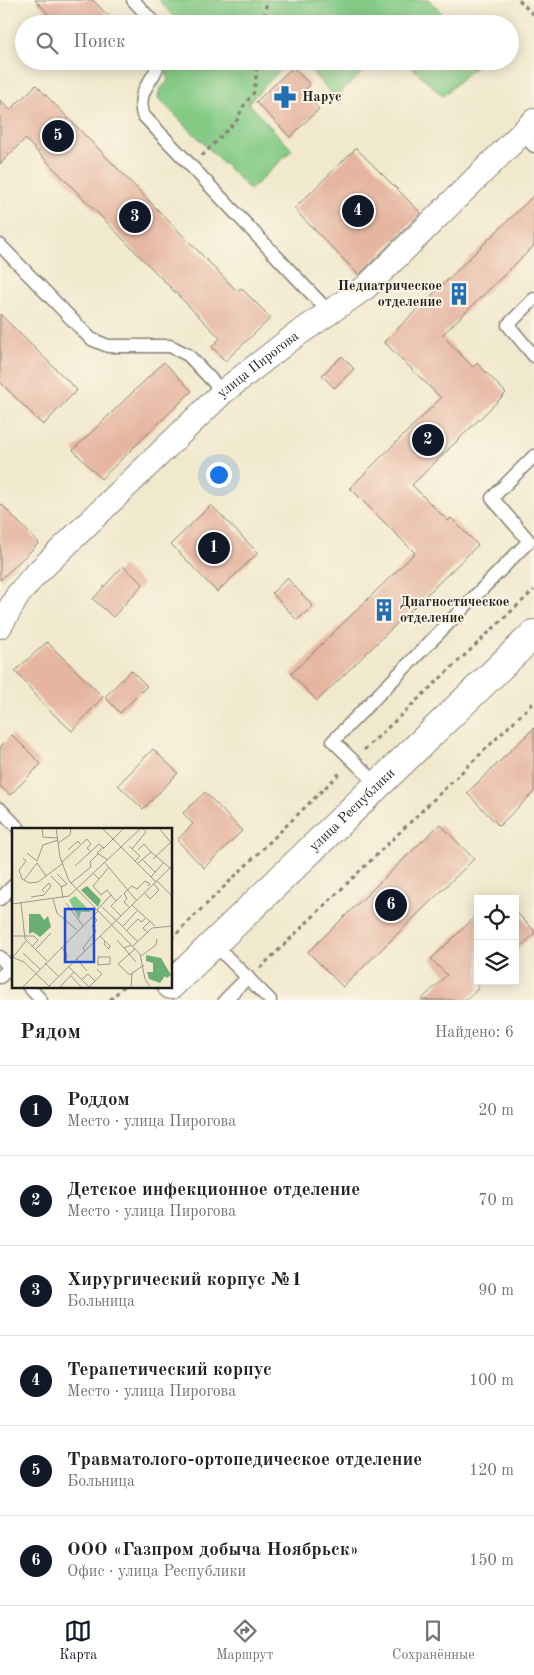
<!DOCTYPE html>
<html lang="ru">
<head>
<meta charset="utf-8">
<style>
  body { margin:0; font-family:"Old Standard TT",serif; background:#f6f6f6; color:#202124 }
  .controls { position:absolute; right:15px; bottom:15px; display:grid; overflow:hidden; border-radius:0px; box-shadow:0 2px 12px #0003 }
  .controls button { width:45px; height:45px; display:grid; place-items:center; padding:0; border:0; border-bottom:1px solid #e0e0e0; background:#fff; color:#202124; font:25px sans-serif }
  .you { position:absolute; left:218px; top:474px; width:18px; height:18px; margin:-12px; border:4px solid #fff; border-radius:50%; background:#1a73e8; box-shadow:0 0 0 8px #1a73e833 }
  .badge { display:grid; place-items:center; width:32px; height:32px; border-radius:50%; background:#111827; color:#fff; font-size:16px; font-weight:700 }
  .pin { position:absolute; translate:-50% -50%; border:2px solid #fff; box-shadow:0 1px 5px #0006 }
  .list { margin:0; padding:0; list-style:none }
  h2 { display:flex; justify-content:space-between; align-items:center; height:65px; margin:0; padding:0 20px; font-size:21px }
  h2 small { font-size:16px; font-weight:400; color:#757577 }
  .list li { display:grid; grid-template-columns:32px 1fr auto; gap:15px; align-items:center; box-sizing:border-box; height:90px; padding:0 20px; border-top:1px solid #e0e0e0 }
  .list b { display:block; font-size:19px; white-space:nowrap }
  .list p { margin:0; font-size:16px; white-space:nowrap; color:#757577 }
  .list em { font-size:16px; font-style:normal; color:#757577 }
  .icon { flex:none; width:28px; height:28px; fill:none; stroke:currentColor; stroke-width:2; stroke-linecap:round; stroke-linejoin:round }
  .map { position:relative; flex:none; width:534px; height:1000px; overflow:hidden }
  .search { position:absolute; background:#fff; box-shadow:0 2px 12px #0003; left:15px; right:15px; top:15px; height:55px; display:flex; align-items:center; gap:12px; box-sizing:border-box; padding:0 18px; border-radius:28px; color:#757577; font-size:19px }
  .sheet { height:605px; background:#fff }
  nav { display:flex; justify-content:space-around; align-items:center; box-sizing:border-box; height:70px; border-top:1px solid #e0e0e0; background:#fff; font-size:14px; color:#757577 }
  nav a { display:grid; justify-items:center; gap:2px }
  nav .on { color:#111827 }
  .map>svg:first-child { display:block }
  .green { fill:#85cb86; stroke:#507451 }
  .building { fill:#e5b5a0 }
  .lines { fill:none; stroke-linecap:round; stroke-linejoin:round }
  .lane-casing { stroke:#868275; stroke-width:15 }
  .street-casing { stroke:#868275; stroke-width:26 }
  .secondary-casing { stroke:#868275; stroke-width:30 }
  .path { stroke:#868275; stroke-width:3; stroke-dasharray:4 4; stroke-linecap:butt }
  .lane { stroke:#fff; stroke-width:12 }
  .street { stroke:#fff; stroke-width:24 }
  .secondary { stroke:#fff; stroke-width:28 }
  .labels { text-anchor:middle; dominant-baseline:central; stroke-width:4; stroke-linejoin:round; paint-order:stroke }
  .poi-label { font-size:14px; font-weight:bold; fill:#1c1c1c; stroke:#fcf5e5; text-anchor:start }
  .street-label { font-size:14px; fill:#1c1c1c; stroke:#fcf5e5 }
  .inset-road { fill:none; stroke:#9c9787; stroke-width:1 }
  .view { fill:#1d4ed8; fill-opacity:0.15; stroke:#1d4ed8; stroke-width:2.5 }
  .inset-edge { fill:none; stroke:#1c1c1c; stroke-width:2.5 }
</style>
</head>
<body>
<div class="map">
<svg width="534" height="1000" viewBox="0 0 534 1000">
  <rect width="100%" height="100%" fill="#fcf5e5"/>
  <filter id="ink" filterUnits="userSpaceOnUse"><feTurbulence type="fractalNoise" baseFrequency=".02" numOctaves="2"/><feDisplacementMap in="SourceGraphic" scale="10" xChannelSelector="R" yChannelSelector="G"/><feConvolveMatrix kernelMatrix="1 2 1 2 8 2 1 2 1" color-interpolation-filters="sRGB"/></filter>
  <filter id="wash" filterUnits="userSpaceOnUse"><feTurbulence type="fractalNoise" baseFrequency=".0096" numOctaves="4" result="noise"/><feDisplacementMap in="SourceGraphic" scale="20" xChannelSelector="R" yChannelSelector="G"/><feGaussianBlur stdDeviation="1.12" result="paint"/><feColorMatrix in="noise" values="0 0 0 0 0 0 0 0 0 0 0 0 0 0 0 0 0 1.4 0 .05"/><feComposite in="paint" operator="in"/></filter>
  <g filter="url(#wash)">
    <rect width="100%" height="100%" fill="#f1e9ce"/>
    <!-- green -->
    <path class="green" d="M 159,0 L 429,0 L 453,24 L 180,24 Z
      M 167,61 L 289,61 L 248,103 L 292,150 L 250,190 L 158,98 L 160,89 L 168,81 L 166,70 Z
      M 302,61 L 375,61 L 335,97 Z
      M 405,61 L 481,61 L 443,96 Z"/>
    <g id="blocks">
      <!-- building -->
      <path class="building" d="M 35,0 L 93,0 L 116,24 L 58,24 Z
        M 293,67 L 310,85 L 303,92 L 319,109 L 290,137 L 256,102 Z
        M 36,85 L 237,291 L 241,288 L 271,318 L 225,361 L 212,347 L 220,338 L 25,139 L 0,164 L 0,100 L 10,110 Z
        M 356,148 L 421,213 L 359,275 L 294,209 Z
        M 534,195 L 534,246 L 442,335 L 473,367 L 477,363 L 506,393 L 412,485 L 448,521 L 451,518 L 478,545 L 317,701 L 291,674 L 415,553 L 350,488 L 441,398 L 384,342 Z
        M 0,314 L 77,390 L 43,425 L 0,382 Z
        M 342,356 L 354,369 L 334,388 L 322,375 Z
        M 164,362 L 192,391 L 101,479 L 73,450 Z
        M 0,503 L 39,543 L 0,580 Z
        M 211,505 L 258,553 L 217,592 L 171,544 Z
        M 123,566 L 143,584 L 113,617 L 93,599 Z
        M 287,578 L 313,606 L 297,620 L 272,593 Z
        M 47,642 L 103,697 L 72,731 L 47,708 L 15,671 Z
        M 131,670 L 147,686 L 120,713 L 105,697 Z
        M 534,728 L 534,792 L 499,826 L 467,793 Z
        M 12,735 L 41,764 L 10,795 L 0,786 L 0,747 Z
        M 153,749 L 178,773 L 143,809 L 118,785 Z
        M 205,792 L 242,831 L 204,868 L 177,840 L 193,824 L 183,813 Z
        M 440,824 L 474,859 L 343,987 L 308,952 Z
        M 515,911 L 534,930 L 534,934 L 515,952 Z
        M 478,914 L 478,989 L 466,1000 L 421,1000 L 447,975 L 431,959 Z"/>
    </g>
  </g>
  <g filter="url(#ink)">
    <use href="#blocks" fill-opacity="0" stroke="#868275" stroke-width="1"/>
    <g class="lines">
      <defs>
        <path id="lane" d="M 133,0 L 155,24
          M 159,61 C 154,84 136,87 143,115 L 329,312
          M 521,133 L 534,146
          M 0,245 L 91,339 L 108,346 L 170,346 L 188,355 L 223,392
          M 534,299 L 508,325 L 534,356
          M 377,784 L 333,741 L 529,541 L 492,498 L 534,456
          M 0,809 L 19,829
          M 0,899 L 14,885
          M 214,944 L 270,1000
          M 0,957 L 10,968
          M 0,977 L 10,968 L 14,972
          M 28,986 L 41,1000
          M 225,1000 L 248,977"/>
        <g id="street">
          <path id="s1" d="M 0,626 L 18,595 L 33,577 L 223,392 L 292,338 L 366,287 L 534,121"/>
        </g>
        <g id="secondary">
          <path id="s2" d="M 171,985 L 534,634"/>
        </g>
      </defs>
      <!-- lane casing -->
      <use href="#lane" class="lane-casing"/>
      <!-- street casing -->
      <use href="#street" class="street-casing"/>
      <!-- secondary casing -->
      <use href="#secondary" class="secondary-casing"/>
      <!-- path -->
      <path class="path" d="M 519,0 L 534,15
        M 263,24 L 267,0
        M 202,156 L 237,120 L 243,107 L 254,92 L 258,61
        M 364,750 L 534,590
        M 171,939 L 342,771
        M 260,968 L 534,702
        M 110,1000 L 124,986"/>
      <!-- lane -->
      <use href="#lane" class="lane"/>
      <!-- street -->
      <use href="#street" class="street"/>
      <!-- secondary -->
      <use href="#secondary" class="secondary"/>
    </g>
  </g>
  <!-- icons -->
  <defs>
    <symbol id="pharmacy-bare" viewBox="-9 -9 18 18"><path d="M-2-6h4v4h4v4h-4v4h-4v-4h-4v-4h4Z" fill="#1f6fb2" stroke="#fcf5e5" stroke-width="2.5" paint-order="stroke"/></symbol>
    <symbol id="building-bare" viewBox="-9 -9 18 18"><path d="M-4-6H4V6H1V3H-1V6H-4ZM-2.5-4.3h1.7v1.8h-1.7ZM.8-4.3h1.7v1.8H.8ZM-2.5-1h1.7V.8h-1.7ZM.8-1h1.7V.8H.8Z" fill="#1f6fb2" stroke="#fcf5e5" stroke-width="2.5" paint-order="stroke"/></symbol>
  </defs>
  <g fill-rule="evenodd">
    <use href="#pharmacy-bare" x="269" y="81" width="32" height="32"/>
    <use href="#building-bare" x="443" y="278" width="32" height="32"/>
    <use href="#building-bare" x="368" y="594" width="32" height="32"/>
  </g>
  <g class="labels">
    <!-- poi labels -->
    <g class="poi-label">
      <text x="302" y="97">Нарус</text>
      <text x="442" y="286" text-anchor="end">Педиатрическое<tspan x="442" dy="16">отделение</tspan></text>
      <text x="400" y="602">Диагностическое<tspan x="400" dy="16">отделение</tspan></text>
    </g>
    <!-- street labels -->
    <g class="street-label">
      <text stroke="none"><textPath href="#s1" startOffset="369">улица Пирогова</textPath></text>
      <text stroke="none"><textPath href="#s2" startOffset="252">улица Республики</textPath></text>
    </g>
  </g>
  <!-- overview -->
  <g transform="translate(12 828)">
    <rect width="160" height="160" fill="#f1e9ce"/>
    <path d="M 63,68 L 79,84 L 69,84 L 67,91 L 57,72 Z" fill="#85cb86"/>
    <path d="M 75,58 L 89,72 L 86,79 L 69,62 ZM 17,86 L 28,86 L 32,92 L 36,88 L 39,99 L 28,109 L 21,104 L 17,106 ZM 134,127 L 149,130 L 159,147 L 155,150 L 153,148 L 148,155 L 137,151 L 135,144 L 141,144 L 141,135 L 134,133 Z" fill="#6caf73"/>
    <path class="inset-road" d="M 30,0 L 31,9 L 45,10M 44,0 L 48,29 L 57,53 L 128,126 L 133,151 L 139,160M 90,0 L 144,54M 147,0 L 160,16M 46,15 L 58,7 L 59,0M 117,18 L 128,28 L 123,33M 91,19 L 85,25 L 96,32M 91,21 L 112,0M 120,21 L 134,4 L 130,0M 56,22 L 66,13 L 68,16M 126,22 L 132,16 L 139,24M 15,25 L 25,33 L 31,17 L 46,12M 11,30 L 14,33 L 7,42 L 10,51 L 17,55 L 26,54 L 50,36M 141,31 L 158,15M 131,32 L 143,44M 50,34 L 75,11 L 79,16 L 75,20 L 79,24M 93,35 L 125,73M 125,36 L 139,24 L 158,40M 63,38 L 87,16 L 92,20M 45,46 L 55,56 L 49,59M 82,46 L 87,51 L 81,58 L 89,67 L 95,62 L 99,67M 39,48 L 49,58 L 51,70M 139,49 L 152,34M 87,51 L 97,39M 12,52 L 25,35 L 34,48M 145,53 L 160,68M 59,55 L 79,39 L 78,34 L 86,26M 133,65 L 138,71 L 147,62 L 142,56M 19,69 L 32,67 L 39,58 L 37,55 L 30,62 L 32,64M 41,71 L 45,85 L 65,102M 9,75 L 13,111 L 35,133M 54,75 L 71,98M 0,76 L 57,68 L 129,0M 120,77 L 143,98M 90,79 L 105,93M 118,80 L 112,74 L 115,71 L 112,65 L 120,58 L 125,61 L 133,53 L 138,56 L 136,58M 85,82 L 99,67 L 104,73M 109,88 L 99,78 L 110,67M 105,93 L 126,114M 111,98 L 125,83M 115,102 L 126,91 L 129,94 L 133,91M 135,104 L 131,100 L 138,93M 0,108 L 22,108 L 26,112 L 20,119M 88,108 L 98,118 L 97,121 L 92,116 L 93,113M 105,112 L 112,120 L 119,117M 121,118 L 140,100 L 160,98M 49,119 L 55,126 L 54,133M 112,120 L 124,134M 23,122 L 39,105M 73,123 L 71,120 L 84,103 L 80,98 L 85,92 L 81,88M 11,125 L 28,141M 129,128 L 144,117 L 145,111M 0,129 L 12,134 L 39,160M 1,129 L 14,113M 86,129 L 98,129 L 98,136 L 86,137 ZM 65,131 L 75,143M 33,135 L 47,149M 57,139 L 78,160M 120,145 L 118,147 L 106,136 L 123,121M 59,148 L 70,160M 70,151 L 76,146 L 83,153M 37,158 L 160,38M 77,159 L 90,146 L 85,141M 10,160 L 86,83M 47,160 L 62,144M 119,160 L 120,145 L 132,137"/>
    <path class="view" d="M 53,81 L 82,81 L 82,134 L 53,134 Z"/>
    <rect width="160" height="160" class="inset-edge"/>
  </g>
</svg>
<div class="controls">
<button><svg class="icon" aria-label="locate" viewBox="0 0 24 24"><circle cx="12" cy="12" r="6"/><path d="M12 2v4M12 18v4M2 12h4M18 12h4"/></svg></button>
<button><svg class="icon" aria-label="layers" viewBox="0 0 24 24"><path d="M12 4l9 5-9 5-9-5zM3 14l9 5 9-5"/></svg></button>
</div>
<div class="you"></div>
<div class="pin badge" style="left:214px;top:548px">1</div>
<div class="pin badge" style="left:428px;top:440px">2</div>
<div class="pin badge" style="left:135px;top:217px">3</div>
<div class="pin badge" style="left:358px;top:211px">4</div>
<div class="pin badge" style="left:58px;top:136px">5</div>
<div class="pin badge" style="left:391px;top:905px">6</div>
<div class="search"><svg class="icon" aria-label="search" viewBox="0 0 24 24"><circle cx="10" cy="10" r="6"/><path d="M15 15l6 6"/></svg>Поиск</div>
</div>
<section class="sheet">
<h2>Рядом<small>Найдено: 6</small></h2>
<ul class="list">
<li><span class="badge">1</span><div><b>Роддом</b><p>Место · улица Пирогова</p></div><em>20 m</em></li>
<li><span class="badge">2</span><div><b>Детское инфекционное отделение</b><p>Место · улица Пирогова</p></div><em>70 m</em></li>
<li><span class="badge">3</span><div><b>Хирургический корпус №1</b><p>Больница</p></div><em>90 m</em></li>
<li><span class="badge">4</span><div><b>Терапетический корпус</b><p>Место · улица Пирогова</p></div><em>100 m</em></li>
<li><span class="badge">5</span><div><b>Травматолого-ортопедическое отделение</b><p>Больница</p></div><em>120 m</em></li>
<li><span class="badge">6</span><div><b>ООО «Газпром добыча Ноябрьск»</b><p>Офис · улица Республики</p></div><em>150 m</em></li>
</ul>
</section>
<nav>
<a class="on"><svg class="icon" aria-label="map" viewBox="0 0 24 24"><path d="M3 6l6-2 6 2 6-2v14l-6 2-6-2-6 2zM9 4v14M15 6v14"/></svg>Карта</a>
<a><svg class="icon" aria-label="directions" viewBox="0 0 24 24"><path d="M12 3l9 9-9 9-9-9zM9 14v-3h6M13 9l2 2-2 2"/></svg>Маршрут</a>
<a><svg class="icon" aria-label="saved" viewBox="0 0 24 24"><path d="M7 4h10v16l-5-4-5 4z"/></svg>Сохранённые</a>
</nav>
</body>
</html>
